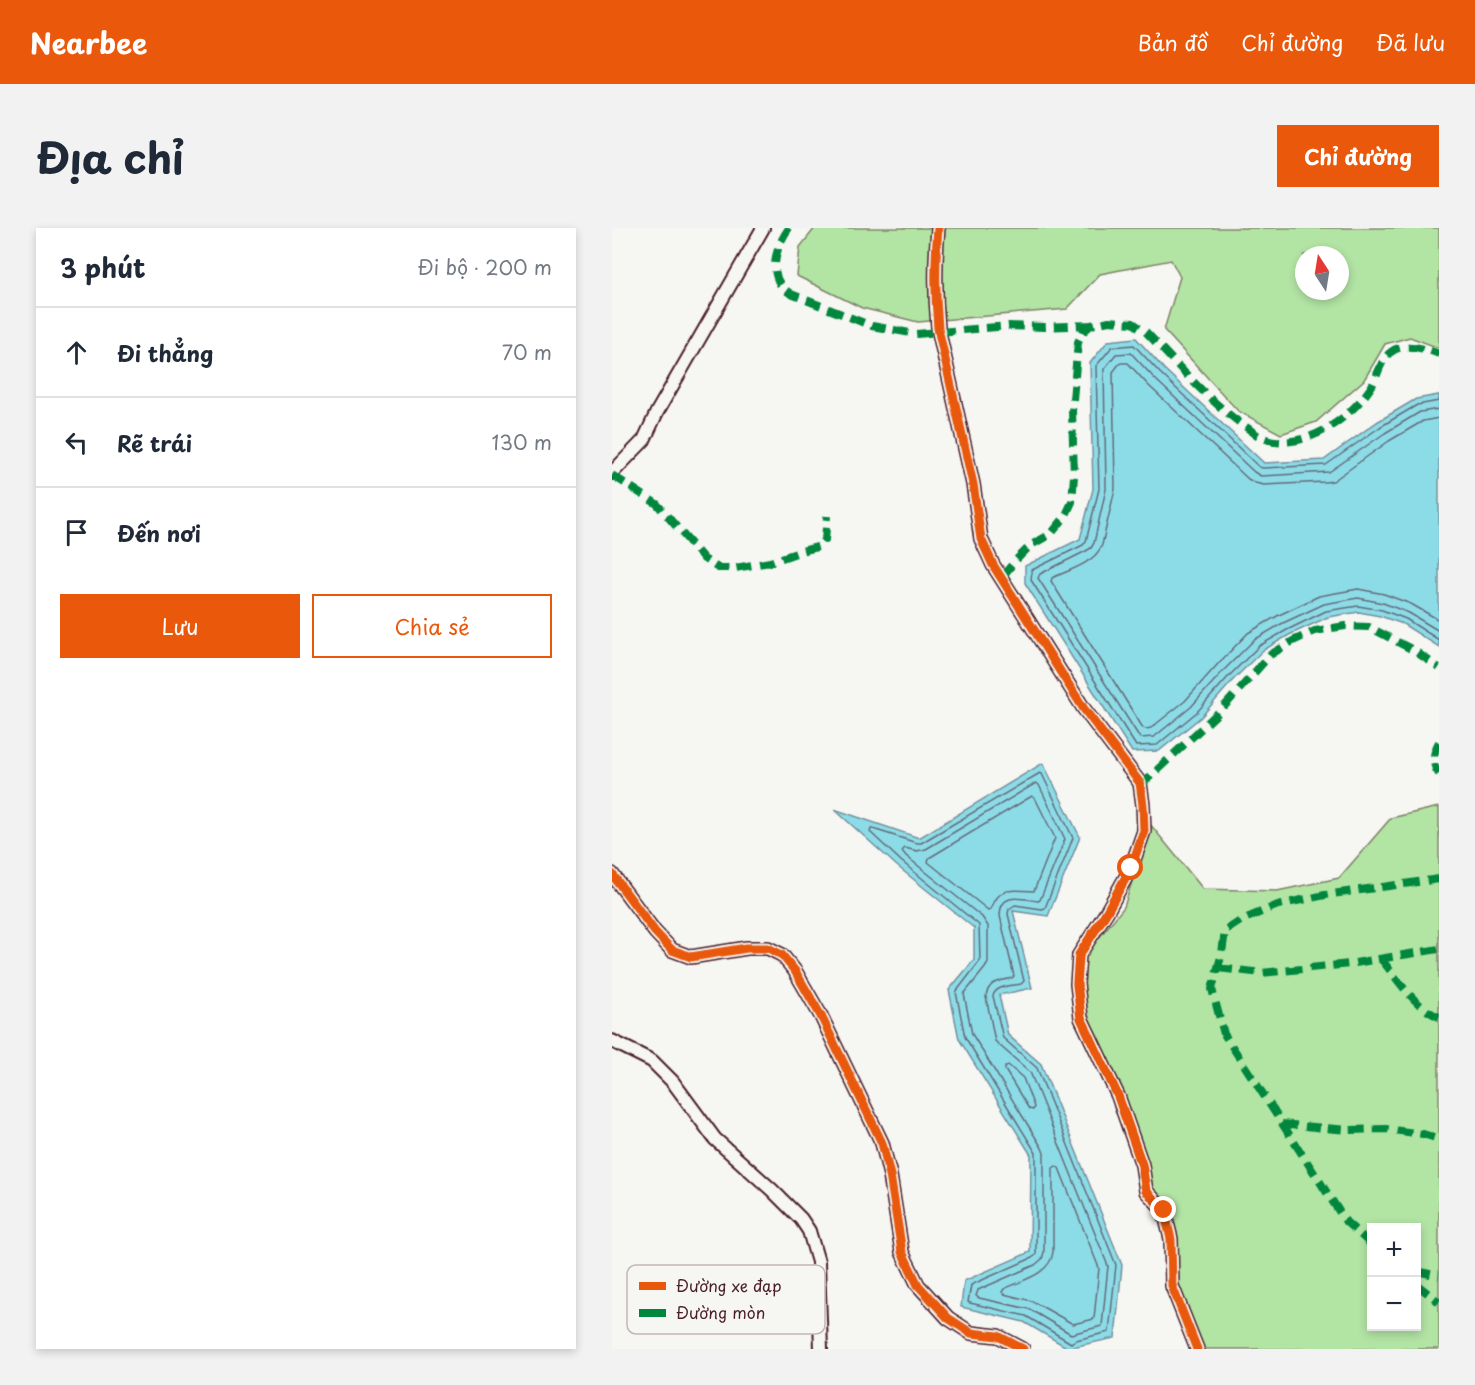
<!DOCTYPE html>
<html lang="vi">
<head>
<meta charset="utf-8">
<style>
  body { margin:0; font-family:"Playpen Sans",sans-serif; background:#f2f2f3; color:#1f2937 }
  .controls { position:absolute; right:18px; bottom:18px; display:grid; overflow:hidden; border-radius:0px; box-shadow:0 3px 9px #0003 }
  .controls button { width:54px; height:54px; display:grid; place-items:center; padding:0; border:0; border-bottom:2px solid #e0e1e3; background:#fff; color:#1f2937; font:30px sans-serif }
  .compass { position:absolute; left:683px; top:18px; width:54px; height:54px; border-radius:50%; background:#fff; box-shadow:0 3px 9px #0003; rotate:348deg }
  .stop { position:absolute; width:18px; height:18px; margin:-14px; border:4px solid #ea580c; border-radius:50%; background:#fff }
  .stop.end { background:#ea580c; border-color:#fff; box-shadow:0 2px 6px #0008 }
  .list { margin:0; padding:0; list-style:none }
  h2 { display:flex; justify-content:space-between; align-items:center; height:78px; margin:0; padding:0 24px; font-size:26px }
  h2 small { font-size:20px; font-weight:400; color:#747a83 }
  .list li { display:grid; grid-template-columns:39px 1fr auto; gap:18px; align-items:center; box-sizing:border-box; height:90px; padding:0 24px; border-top:2px solid #e0e1e3 }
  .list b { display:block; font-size:22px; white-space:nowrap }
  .list em { font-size:20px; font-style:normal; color:#747a83 }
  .actions { display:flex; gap:12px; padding:18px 24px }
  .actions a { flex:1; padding:14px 0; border:2px solid #ea580c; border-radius:0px; text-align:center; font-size:21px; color:#ea580c }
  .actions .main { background:#ea580c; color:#fff }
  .icon { flex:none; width:33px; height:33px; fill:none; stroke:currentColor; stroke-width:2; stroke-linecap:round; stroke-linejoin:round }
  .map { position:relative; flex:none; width:827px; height:1121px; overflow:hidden; border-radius:0px }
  header { display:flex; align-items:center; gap:36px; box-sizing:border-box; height:84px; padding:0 30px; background:#ea580c; color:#fff }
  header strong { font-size:28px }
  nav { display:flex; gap:33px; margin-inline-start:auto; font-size:21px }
  .intro { display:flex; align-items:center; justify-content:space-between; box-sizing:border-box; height:144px; padding:0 36px }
  h1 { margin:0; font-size:42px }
  .button { padding:15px 27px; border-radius:0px; background:#ea580c; color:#fff; font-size:21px; font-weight:700 }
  main { display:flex; gap:36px; padding:0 36px }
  aside { flex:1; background:#fff; border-radius:0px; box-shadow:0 3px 9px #0003 }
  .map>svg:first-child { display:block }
  .green { fill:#b2e4a4; stroke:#7e8268; stroke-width:1.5; fill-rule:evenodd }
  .water { fill:#8cdce8; stroke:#72909c; stroke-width:1.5 }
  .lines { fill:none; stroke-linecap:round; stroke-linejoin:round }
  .shore { stroke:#646b77; stroke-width:1.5 }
  .minor-casing { stroke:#4a1f2b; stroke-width:16 }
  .minor { stroke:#f6f6f2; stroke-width:12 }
  .quiet { stroke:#00873e; stroke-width:8; stroke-dasharray:15 8; stroke-linecap:butt }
  .cycleway-casing { stroke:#f6f6f2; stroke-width:13 }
  .cycleway { stroke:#e8590c; stroke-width:9 }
  .route { stroke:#ea580c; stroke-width:8 }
  .key { fill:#f6f6f2; stroke:#c2b6b6; stroke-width:1.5 }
  .key-label { font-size:16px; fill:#4a1f2b }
</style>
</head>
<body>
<header>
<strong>Nearbee</strong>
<nav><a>Bản đồ</a><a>Chỉ đường</a><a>Đã lưu</a></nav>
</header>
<div class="intro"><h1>Địa chỉ</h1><a class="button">Chỉ đường</a></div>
<main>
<aside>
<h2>3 phút<small>Đi bộ · 200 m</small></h2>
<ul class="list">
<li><svg class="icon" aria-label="ahead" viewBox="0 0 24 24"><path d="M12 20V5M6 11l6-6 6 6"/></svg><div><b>Đi thẳng</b></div><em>70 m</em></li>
<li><svg class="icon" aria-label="left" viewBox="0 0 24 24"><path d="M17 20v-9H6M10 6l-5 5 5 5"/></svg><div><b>Rẽ trái</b></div><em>130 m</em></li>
<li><svg class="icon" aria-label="arrive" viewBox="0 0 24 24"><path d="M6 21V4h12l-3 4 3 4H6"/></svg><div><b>Đến nơi</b></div></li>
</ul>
<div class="actions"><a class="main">Lưu</a><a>Chia sẻ</a></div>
</aside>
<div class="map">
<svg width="827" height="1121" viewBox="0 0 827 1121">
  <rect width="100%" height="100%" fill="#f6f6f2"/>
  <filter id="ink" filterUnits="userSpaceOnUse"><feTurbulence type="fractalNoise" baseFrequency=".0167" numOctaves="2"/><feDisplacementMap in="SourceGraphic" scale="12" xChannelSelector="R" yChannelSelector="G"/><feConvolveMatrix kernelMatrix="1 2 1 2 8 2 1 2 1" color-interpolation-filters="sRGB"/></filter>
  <g filter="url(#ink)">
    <!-- green -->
    <path class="green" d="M 203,0 L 827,0 L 827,120 L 798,109 L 773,116 L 752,152 L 704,194 L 669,206 L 626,183 L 552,102 L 568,49 L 559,32 L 488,46 L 455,81 L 306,94 L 250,80 L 185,48 L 188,19 ZM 692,27 L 728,27 L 728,63 L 692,63 Z
      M 827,579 L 827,1121 L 585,1121 L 517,878 L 482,805 L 460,743 L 512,679 L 538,596 L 591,661 L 665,663 L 727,650 L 779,590 ZM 760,1000 L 804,1000 L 804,1098 L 760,1098 Z"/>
    <!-- water -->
    <path class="water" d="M 524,110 L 552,141 L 652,235 L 712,232 L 765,194 L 804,171 L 827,167 L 827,419 L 791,396 L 768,388 L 747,384 L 716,389 L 677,407 L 650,423 L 621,452 L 589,489 L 547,523 L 520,524 L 413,355 L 413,338 L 468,311 L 481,261 L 478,135 L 496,113 Z
      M 431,535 L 468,609 L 436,688 L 401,683 L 420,760 L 387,767 L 396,807 L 429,836 L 510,1037 L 503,1110 L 456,1120 L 412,1094 L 349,1079 L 352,1053 L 418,1024 L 419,927 L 347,811 L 337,762 L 362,732 L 362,700 L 285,638 L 222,581 L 307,610 Z"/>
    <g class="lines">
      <!-- shore -->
      <path class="shore" d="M 827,173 L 805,177 L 768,199 L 714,237 L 651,240 L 647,239 L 548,145 L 522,117 L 500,119 L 484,138 L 487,261 L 474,313 L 471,317 L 420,342 L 419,352 L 524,518 L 545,517 L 585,484 L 617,448 L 647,418 L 675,402 L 714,383 L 746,378 L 770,382 L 794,391 L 827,412
        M 827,181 L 808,184 L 773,205 L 717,244 L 649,248 L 642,244 L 543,151 L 519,125 L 504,126 L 492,141 L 494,261 L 482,315 L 479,320 L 474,323 L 428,346 L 426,350 L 528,510 L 542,509 L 579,479 L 611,443 L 642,412 L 671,395 L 712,376 L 746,370 L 771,375 L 797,385 L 827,403
        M 827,190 L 811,193 L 777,213 L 721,253 L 713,254 L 652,257 L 643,255 L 636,251 L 536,157 L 516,135 L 508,135 L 501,144 L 503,261 L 490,317 C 483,335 457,342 440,350 L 439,353 L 531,500 L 534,501 L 539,500 L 573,473 L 605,437 L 636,405 L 667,387 L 707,368 L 746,361 L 772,366 L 799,376 L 827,392
        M 428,545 L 430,546 L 461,610 L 433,680 L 430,681 L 403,677 L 397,681 L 396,686 L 412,753 L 409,756 C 400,758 384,757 381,768 L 391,810 L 425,840 L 504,1037 L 497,1104 L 464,1112 L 459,1115 L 414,1088 L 358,1075 L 356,1074 L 359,1057 L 420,1030 L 424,1027 L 424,925 L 353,809 L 344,764 L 368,733 L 367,697 L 289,633 L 258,604 L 259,601 L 261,601 L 305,615 L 309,615 Z
        M 424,555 L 427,557 L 453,611 L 428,672 L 426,673 C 410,671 388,663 388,688 L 402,748 L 400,750 C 388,753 376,753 374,769 L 383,813 L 387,817 L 418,844 L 496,1038 L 490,1098 L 459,1106 L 417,1081 L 367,1070 L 364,1068 L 366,1062 L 423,1037 L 430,1031 L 432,1024 L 432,925 L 430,920 L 360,806 L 352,766 L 373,740 L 376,735 L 376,698 L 370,689 L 294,628 L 290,623 L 293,620 L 305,623 L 314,621 Z
        M 420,568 L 423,570 L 443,610 L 422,663 C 402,663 388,656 379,681 L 376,682 L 316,634 L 317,630 Z
        M 396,837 L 411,850 L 422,879 L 421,882 L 417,881 L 393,842 L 393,839 Z
        M 444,938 L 447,940 L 487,1040 L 482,1091 L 461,1096 L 420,1073 L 392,1066 L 390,1064 L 392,1061 C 410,1052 438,1047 441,1024 L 441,940 Z"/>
      <defs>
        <path id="minor" d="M 326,0 C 323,33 323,67 326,100 L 361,256 L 369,311 L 381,337 L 472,481 L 528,555 L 531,577 L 532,603 L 519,640 L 494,685 L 467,727 L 465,756 L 469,790 L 506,868 L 530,937 L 534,963 L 552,982 L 559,1011 L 560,1058 L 585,1121
          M 0,245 L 32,212 L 45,184 L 151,0
          M 0,646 L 43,704 L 60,722 L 79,729 L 135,720 L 156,720 L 170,727 L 183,743 L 209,788 L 270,915 L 278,947 L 290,1024 L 306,1057 L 336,1090 L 359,1105 L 386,1108 L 411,1121
          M 0,813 L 40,833 L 61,854 L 103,911 L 160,962 L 189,991 L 197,1003 L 206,1034 L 209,1121"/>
      </defs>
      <!-- minor casing -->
      <use href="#minor" class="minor-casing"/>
      <!-- minor -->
      <use href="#minor" class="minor"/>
      <!-- quiet -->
      <path class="quiet" d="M 177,0 C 166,15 157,39 168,56 C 170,60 175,63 179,66 L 260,98 L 304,106 L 396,98 L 433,99 L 479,97
        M 0,247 L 45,276 L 92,331 L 106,340 L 123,340 L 158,334 L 190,323 L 209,318 L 213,312 L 215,288
        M 390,349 L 403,333 L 419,317 L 439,306 L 453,289 L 460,274 L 462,248 L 460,183 L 466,114 L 471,104 L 479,97 L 497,93 L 521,95 L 534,104 C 566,137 596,173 634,199 C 639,202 644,207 649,209 C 690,227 741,189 761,156 C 766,146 769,131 779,124 C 792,114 812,120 827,126
        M 827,514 C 821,525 819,536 827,546
        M 528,558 L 610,481 L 658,427 L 681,413 L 703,403 L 733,398 L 757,399 L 803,423 L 827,440
        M 769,731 C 786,751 801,778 827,789
        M 606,740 L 650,745 L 737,736 L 827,721
        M 670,896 L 735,902 L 774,901 L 811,906 L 827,911
        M 760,1017 L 734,994 L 612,806 L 600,761 L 610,725 L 613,703 L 630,692 L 666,677 L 713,667 L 827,651
        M 804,1043 L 827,1048
        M 804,1056 L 827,1074"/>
      <defs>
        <path id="cycleway" d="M 326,0 C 323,33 323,67 326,100 L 361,256 L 369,311 L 381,337 L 472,481 L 528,555 L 531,577 L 532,603 L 519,640 L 494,685 L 467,727 L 465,756 L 469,790 L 506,868 L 530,937 L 534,963 L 552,982 L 559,1011 L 560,1058 L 585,1121
          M 0,646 L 43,704 L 60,722 L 79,729 L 135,720 L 156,720 L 170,727 L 183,743 L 209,788 L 270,915 L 278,947 L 290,1024 L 306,1057 L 336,1090 L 359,1105 L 386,1108 L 411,1121"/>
      </defs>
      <!-- cycleway casing -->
      <use href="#cycleway" class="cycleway-casing"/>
      <!-- cycleway -->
      <use href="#cycleway" class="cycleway"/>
    </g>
  </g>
  <g class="lines" filter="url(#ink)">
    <!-- route -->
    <path class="route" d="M 519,640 L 494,685 L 467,727 L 465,756 L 469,790 L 506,868 L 530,937 L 534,963 L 552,982"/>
  </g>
  <!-- legend -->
  <rect x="15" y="1037" width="198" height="69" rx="9" class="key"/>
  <rect x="27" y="1054" width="27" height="8" fill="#e8590c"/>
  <rect x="27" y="1081" width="27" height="8" fill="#00873e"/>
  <g class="key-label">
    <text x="64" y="1064">Đường xe đạp</text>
    <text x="64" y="1091">Đường mòn</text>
  </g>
</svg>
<div class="controls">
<button>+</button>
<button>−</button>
</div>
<svg class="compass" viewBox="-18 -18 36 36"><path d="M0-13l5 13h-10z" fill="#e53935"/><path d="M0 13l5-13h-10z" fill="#747a83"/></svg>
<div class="stop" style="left:519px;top:640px"></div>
<div class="stop end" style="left:552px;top:982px"></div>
</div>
</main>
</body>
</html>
